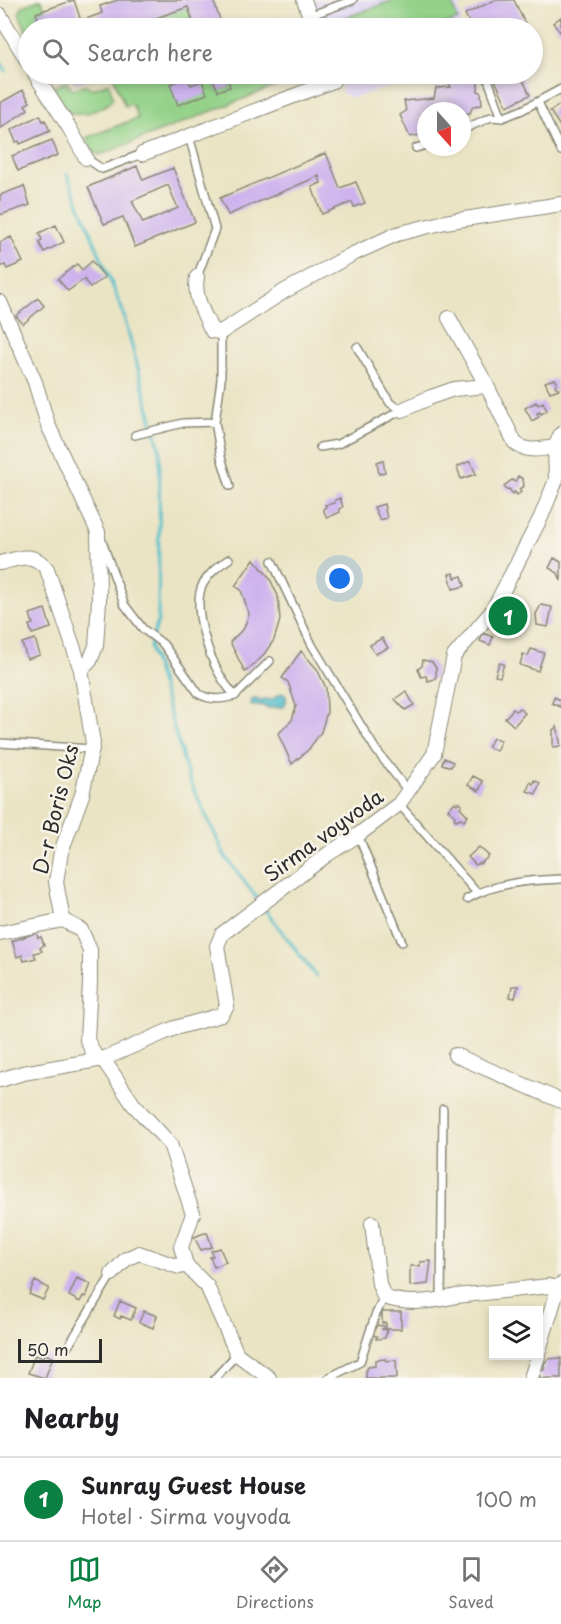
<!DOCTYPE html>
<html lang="en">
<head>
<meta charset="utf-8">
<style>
  body { margin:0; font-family:"Playpen Sans",sans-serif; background:#f6f6f6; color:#202124 }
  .controls { position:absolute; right:18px; bottom:18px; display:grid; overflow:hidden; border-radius:0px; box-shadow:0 3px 9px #0003 }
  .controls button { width:54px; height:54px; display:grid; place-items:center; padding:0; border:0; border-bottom:2px solid #e0e0e0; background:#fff; color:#202124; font:30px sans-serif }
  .compass { position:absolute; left:417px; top:102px; width:54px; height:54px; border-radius:50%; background:#fff; box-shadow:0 3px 9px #0003; rotate:159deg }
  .scale { position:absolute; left:18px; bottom:15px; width:84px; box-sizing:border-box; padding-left:6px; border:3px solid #2b2b2b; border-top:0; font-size:16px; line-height:21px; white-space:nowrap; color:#2b2b2b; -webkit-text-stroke:4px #f7f3e8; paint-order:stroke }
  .you { position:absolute; left:340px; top:579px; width:21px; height:21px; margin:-15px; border:4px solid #fff; border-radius:50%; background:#1a73e8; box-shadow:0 0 0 9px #1a73e833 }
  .badge { display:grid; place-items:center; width:39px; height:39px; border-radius:50%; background:#0b8043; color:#fff; font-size:20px; font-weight:700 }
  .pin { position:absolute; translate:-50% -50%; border:3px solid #fff; box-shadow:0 2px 6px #0006 }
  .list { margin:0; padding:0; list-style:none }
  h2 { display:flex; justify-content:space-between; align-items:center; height:78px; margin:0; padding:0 24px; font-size:26px }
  h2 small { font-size:20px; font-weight:400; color:#757577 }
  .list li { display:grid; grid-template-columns:39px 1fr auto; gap:18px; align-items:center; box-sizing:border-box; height:84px; padding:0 24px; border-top:2px solid #e0e0e0 }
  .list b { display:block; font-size:22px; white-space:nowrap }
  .list p { margin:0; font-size:20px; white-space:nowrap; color:#757577 }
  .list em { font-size:20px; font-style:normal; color:#757577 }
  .icon { flex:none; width:33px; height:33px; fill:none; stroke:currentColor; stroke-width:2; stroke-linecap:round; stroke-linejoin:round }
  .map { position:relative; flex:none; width:561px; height:1378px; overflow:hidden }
  .search { position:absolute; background:#fff; box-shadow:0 3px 9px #0003; left:18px; right:18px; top:18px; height:66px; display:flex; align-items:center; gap:15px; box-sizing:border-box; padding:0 21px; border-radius:33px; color:#757577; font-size:22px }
  .sheet { height:162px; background:#fff }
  nav { display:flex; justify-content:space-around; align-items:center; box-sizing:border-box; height:84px; border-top:2px solid #e0e0e0; background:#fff; font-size:16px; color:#757577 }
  nav a { display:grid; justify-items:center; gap:3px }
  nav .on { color:#0b8043 }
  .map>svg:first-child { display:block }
  .built { fill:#dfd5f5 }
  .green { fill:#93d288; stroke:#5f7e5a; stroke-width:1.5 }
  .water { fill:#52bfcc; stroke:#3e757c; stroke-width:1.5 }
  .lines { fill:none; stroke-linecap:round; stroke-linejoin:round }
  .stream { stroke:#52bfcc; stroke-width:3 }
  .building { fill:#cdb2ee; fill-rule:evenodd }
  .lane-casing { stroke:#8a8878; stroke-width:10 }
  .street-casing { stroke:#8a8878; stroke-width:16 }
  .lane { stroke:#fff; stroke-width:7 }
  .street { stroke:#fff; stroke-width:14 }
  .labels { text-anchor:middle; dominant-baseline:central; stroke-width:5; stroke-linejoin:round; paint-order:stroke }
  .street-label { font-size:20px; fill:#2b2b2b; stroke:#f7f3e8 }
</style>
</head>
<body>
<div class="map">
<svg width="561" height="1378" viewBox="0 0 561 1378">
  <rect width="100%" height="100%" fill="#f7f3e8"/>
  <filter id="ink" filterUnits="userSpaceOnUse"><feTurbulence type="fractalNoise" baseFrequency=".0167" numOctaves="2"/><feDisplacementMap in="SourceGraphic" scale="12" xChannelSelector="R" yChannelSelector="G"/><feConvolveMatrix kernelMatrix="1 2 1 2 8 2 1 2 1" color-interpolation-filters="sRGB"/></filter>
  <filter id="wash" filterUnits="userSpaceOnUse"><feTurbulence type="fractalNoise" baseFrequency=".008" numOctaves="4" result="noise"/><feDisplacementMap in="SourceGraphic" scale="24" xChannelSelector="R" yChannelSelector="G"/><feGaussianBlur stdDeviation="1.35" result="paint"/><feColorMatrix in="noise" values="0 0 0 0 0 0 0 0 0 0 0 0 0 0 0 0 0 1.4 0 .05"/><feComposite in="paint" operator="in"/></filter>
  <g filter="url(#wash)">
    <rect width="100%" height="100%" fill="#eae4c5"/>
    <!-- built -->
    <path class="built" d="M 310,0 L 479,0 L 458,7 L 462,19 L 458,28 L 320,28 Z
      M 335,74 L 414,74 L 414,75 L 387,88 L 352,98 L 343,94 Z"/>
    <!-- green -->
    <path class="green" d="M 39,0 L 42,0 L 45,10 L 36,13 L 42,28 L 28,28 L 28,36 L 19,13 L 23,6 Z
      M 394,0 L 451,0 L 458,20 L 434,28 L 323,28 L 322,26 Z
      M 188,7 L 195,28 L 127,28 Z
      M 112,74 L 211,74 L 218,91 L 230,87 L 228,79 L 249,74 L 307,74 L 100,155 L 93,152 L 86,138 L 138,118 L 132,104 L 125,106 Z
      M 66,82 L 72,89 L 86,85 L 93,89 L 109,83 L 113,98 C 107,108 80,119 69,112 C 61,106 56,96 52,88 Z"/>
    <!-- water -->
    <path class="water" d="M 284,693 L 286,697 L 286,703 L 283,707 L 267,708 L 261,705 L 252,706 L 250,703 L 254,698 L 259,701 L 265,699 L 271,700 L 280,694 Z"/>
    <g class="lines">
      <!-- stream -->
      <path class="stream" d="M 0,61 L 6,71
        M 67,174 L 122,309 L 160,450 L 158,620 L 150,647 L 189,779 L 225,856 L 259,901
        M 264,908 L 316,976"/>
    </g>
    <g id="blocks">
      <!-- building -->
      <path class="building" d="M 74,0 L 81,21 L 102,13 L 100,6 L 118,0 L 213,0 L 223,28 L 195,28 L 188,7 L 127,28 L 42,28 L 36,13 Z
        M 495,0 L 514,0 L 527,28 L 472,28 L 465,14 Z
        M 561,17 L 561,33 L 553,23 Z
        M 71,74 L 101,74 L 75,83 Z
        M 211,74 L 241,74 L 228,79 L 230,87 L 218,91 Z
        M 447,74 L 478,74 L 478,91 L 481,93 L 482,105 L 473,106 L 470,113 L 462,114 L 462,111 L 426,111 L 426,137 L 422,138 L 419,135 L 410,137 L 400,115 L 406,111 L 404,101 L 434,98 L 436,88 L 451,87 L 446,78 Z
        M 500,74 L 520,74 L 530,95 L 507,106 L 495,80 L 502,78 Z
        M 188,77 L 191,85 L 202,81 L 207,94 L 178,105 L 170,84 Z
        M 23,90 L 30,102 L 25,105 L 28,109 L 0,129 L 0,103 Z
        M 561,104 L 561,128 L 550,111 Z
        M 40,115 L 43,121 L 45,120 L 50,131 L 20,144 L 19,141 L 16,142 L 11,130 Z
        M 52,140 L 58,155 L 18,171 L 12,156 Z
        M 326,153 L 340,188 L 356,182 L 365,203 L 354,207 L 352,202 L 322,214 L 312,187 L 321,183 L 319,176 L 228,215 L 220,198 Z
        M 137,166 L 143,180 L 173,168 L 195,222 L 135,247 L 123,217 L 104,224 L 88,187 ZM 168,185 L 178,208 L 143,223 L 132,201 Z
        M 24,186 L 30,205 L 0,215 L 0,195 Z
        M 56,225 L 64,242 L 44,252 L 39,242 L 42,240 L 39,233 Z
        M 11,237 L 23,262 L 7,269 L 5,265 L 0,267 L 0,242 Z
        M 92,261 L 105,277 L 90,288 L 84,279 L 68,291 L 58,279 L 77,264 L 82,270 Z
        M 38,298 L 44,306 L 23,324 L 16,316 Z
        M 555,379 L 557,382 L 555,386 L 559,389 L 550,392 L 545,382 Z
        M 536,402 L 538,405 L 543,402 L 547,411 L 541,414 L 540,412 L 537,413 L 539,417 L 532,421 L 525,408 Z
        M 383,460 L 385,472 L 379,474 L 377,462 Z
        M 470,461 L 476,474 L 461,479 L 457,467 Z
        M 518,476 L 523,479 L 524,486 L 519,489 L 521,492 L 517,495 L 515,492 L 513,494 L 509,489 L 507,490 L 504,486 L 512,480 L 515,482 Z
        M 340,498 L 343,507 L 339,509 L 340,512 L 327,518 L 323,509 L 326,507 L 325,505 L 335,503 L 335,500 Z
        M 384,504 L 387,518 L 380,520 L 374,507 Z
        M 554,558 L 561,562 L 561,581 L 558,573 L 549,568 Z
        M 254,559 L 269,577 L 278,596 L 280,620 L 274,640 L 262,657 L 245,672 L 230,642 L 244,628 L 249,614 L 241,590 L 235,586 Z
        M 454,573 L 455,578 L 462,576 L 465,586 L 453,589 L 449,574 Z
        M 541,605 L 552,607 L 548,627 L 537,625 L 536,614 Z
        M 45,609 L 51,628 L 32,634 L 29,625 L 33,624 L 30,614 Z
        M 508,610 L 525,619 L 525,625 L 519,633 L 501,621 L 506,616 Z
        M 483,633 L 493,637 L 490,645 L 480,641 Z
        M 382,638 L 388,648 L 375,654 L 370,645 Z
        M 35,639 L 40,655 L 27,659 L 22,643 Z
        M 531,649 L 544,653 L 538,671 L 520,665 L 523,654 L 528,656 Z
        M 301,651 L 317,669 L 326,688 L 327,712 L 321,732 L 309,749 L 292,764 L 278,734 L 292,720 L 296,706 L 288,682 L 282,678 Z
        M 423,660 L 432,662 L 436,668 L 436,677 L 434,679 L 428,681 L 426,676 L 421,677 L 418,669 L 422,666 Z
        M 499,663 L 504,664 L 500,677 L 495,676 Z
        M 406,691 L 414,705 L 405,710 L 395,699 Z
        M 554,697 L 561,700 L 561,707 L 552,703 Z
        M 519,708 L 525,713 L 514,726 L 505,718 L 513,709 L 516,711 Z
        M 557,726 L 561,746 L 553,747 L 553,730 Z
        M 493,738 L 501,740 L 496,751 L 488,747 Z
        M 444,758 L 453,762 L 451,767 L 442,764 Z
        M 473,776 L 483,781 L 479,791 L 468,785 Z
        M 534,780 L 540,783 L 536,794 L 527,791 L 530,782 L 533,784 Z
        M 455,802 L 457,804 L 459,802 L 462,805 L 460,807 L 468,816 L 464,821 L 461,818 L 456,820 L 454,818 L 455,816 L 448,810 Z
        M 479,847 L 489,856 L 480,864 L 479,863 L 476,865 L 468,857 Z
        M 36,933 L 38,938 L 41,937 L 44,945 L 40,948 L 42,951 L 34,953 L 36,958 L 24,961 L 22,955 L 17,957 L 12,941 Z
        M 512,986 L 518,986 L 515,998 L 510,997 Z
        M 207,1232 L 212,1247 L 201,1250 L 194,1237 Z
        M 220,1248 L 226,1262 L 214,1267 L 210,1257 L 213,1256 L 211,1251 Z
        M 431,1261 L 428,1284 L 410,1286 L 410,1266 L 420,1266 L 420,1262 Z
        M 77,1278 L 91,1284 L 86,1297 L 83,1296 L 80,1302 L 69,1296 Z
        M 35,1281 L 49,1288 L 43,1300 L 29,1294 Z
        M 120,1301 L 136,1308 L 131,1320 L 121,1316 L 120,1319 L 114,1316 Z
        M 144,1311 L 157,1316 L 153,1328 L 139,1322 Z
        M 382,1312 L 401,1312 L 401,1329 L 386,1329 L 386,1323 L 382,1323 Z
        M 374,1325 L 384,1326 L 384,1329 L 381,1329 L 387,1330 L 385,1338 L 376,1339 L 377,1336 L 372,1335 Z
        M 44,1354 L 53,1357 L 45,1378 L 28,1373 L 35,1355 L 43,1358 Z
        M 561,1358 L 561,1378 L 540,1378 L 539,1370 L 544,1370 L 544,1364 L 548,1359 Z
        M 386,1359 L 386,1361 L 396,1360 L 397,1378 L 366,1378 L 366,1371 L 368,1367 L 375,1366 L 375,1360 Z"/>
    </g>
  </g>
  <g filter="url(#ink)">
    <use href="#blocks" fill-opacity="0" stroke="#8a8878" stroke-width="1.5"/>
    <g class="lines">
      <defs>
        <path id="lane" d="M 309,16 L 353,0
          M 486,74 L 502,118
          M 538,102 L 561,151
          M 462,130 L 491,117 L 502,118 L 522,110 L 561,89
          M 189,136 L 215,229 L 197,277
          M 416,148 L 426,145
          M 86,158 L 102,169 L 142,154
          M 221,332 L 221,380 L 215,422 L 221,457 L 230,486
          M 357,347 L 390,403 L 402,410
          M 135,435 L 183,423 L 215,422
          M 320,447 L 338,444 L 402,410
          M 102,541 L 124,604 L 143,629 L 163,644 L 199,694 C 211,701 222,699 235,696
          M 229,559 C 219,565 209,573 203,584 C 191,606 209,657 221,677 C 225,684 230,690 235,696 L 270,661
          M 272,561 L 312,645 L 376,750 L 408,791
          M 0,743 L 91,749
          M 399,804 L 477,893
          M 358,835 L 402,942
          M 467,899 C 493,883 531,880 561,879
          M 441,1300 L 443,1109
          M 69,1345 L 112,1274
          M 215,1378 L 237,1354
          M 328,1378 L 360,1362 L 375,1316 L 384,1297"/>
        <path id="street" d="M 304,0 L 314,28
          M 0,15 L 28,62
          M 35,74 L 70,129 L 86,158
          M 142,154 L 333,81 L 331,74
          M 197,277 C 193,296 204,314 212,331 L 221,332 L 283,292 L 353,254 L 397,234 L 445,222 L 561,204
          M 0,302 L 35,382 L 48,425 L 98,532 L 99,600 L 96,646 L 90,661 L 81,670 L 93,743 L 82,795 L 61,852 L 56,882 L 63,920 L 81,930 L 90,950 L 90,983 L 87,1040 L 95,1056 L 103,1059 L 133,1104 L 170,1144 L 193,1214 L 181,1247 L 186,1265 L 207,1286 L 237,1354 L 269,1378
          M 449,318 L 487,386 L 515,443 C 528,453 540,449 555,447
          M 402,410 L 431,397 L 454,389 L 487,386
          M 0,563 C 21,558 32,551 47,569 L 81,670
          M 0,933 L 63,920
          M 455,1055 L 561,1101
          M 0,1080 L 23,1073 L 103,1059 L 175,1028 L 221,1015 L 227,1006 L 217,946 L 222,934 L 328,854 L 358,835 L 399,804 L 434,754 L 454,656 L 493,610 L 541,517 L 556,480 L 555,447 L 561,434
          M 372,1223 L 379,1284 L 384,1297 C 406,1305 433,1302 456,1296 L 549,1286 L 558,1288
          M 112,1274 L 126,1259 L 139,1253 L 179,1267 L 186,1265
          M 538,1353 L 558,1288 L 561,1284
          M 531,1378 L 538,1356"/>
      </defs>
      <!-- lane casing -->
      <use href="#lane" class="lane-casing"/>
      <!-- street casing -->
      <use href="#street" class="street-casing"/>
      <!-- lane -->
      <use href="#lane" class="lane"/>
      <!-- street -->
      <use href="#street" class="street"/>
    </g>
  </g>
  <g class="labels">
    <!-- street labels -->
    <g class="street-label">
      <text transform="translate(55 809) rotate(-76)">D-r Boris Oks</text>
      <text transform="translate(323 835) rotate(-36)">Sirma voyvoda</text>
    </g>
  </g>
</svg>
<div class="controls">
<button><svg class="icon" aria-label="layers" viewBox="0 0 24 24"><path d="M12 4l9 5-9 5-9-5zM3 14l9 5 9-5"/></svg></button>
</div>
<svg class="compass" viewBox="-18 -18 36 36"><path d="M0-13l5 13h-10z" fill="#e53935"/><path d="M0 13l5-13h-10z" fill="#757577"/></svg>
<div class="scale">50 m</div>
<div class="you"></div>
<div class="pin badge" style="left:508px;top:616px">1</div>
<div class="search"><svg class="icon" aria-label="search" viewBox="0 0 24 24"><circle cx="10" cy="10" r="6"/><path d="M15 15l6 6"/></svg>Search here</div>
</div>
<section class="sheet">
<h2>Nearby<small></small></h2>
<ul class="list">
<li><span class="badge">1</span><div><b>Sunray Guest House</b><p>Hotel · Sirma voyvoda</p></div><em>100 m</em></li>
</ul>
</section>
<nav>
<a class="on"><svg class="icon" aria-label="map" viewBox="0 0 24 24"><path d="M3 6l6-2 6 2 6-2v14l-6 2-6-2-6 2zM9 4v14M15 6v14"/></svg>Map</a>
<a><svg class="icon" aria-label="directions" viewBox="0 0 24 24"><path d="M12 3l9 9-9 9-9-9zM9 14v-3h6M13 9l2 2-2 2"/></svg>Directions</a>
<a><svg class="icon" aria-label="saved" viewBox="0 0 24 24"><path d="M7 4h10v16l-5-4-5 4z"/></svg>Saved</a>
</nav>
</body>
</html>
